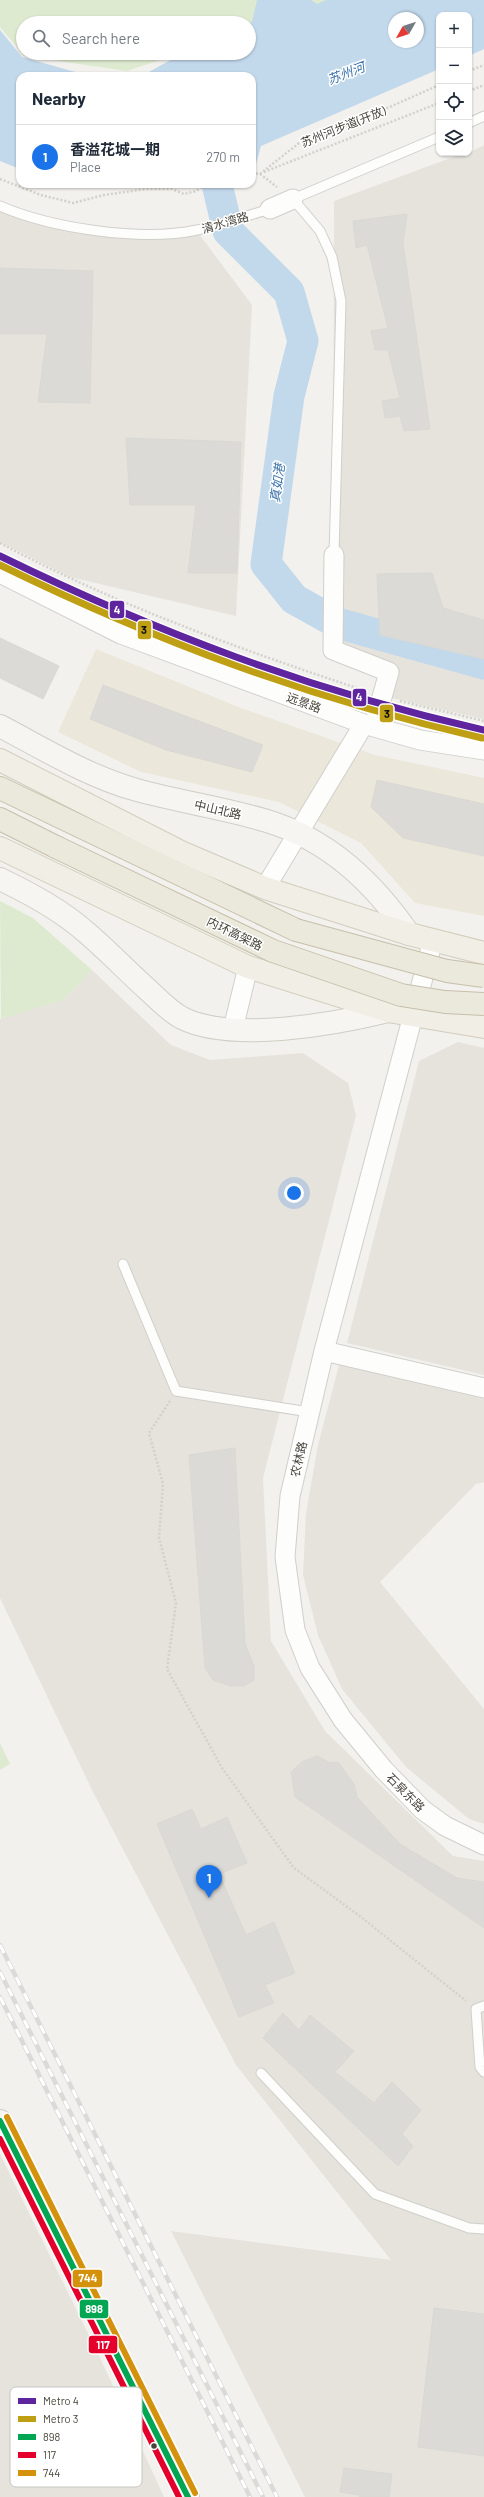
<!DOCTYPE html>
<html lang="en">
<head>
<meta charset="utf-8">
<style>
  body { margin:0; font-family:Barlow,"Noto Sans SC",sans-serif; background:#f6f6f7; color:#1f2937 }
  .controls { position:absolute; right:12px; top:12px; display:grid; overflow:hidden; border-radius:8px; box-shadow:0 1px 3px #0004 }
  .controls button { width:36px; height:36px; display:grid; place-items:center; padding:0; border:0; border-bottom:1px solid #e0e1e3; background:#fff; color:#1f2937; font:20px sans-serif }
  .compass { position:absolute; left:388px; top:12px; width:36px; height:36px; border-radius:50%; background:#fff; box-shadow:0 1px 3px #0004; rotate:231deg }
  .you { position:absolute; left:294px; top:1193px; width:14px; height:14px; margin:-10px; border:3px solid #fff; border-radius:50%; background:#1a73e8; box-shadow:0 0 0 6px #1a73e833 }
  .badge { display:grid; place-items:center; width:26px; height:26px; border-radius:50%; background:#1a73e8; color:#fff; font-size:13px; font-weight:700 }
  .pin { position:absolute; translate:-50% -33px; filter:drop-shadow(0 1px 2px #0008) }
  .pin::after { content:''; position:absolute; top:21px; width:14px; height:12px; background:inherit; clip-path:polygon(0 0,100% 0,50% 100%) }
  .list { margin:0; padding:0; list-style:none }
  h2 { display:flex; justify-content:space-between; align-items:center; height:52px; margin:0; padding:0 16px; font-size:17px }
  h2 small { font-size:13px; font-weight:400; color:#747a83 }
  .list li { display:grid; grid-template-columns:26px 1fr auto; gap:12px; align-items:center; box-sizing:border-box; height:64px; padding:0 16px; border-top:1px solid #e0e1e3 }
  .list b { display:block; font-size:15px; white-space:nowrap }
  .list p { margin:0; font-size:13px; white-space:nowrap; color:#747a83 }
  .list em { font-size:13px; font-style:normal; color:#747a83 }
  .icon { flex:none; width:22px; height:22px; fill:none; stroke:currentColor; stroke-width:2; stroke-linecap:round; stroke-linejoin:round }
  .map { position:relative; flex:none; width:484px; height:2497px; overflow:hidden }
  .search { position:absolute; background:#fff; box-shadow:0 1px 3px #0004; left:16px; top:16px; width:240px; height:44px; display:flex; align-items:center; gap:10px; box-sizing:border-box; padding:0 14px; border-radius:22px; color:#747a83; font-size:15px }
  .panel { position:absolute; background:#fff; box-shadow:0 1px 3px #0004; left:16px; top:72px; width:240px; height:116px; border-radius:12px }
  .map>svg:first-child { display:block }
  .residential { fill:#e5e3dc }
  .commercial { fill:#ece7db }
  .green { fill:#deead0 }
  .water { fill:#c2d8eb; fill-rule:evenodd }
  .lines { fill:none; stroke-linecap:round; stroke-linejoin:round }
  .river { stroke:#c2d8eb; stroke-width:31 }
  .building { fill:#dcdad6; stroke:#dad8d3 }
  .lane-casing { stroke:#d0cfcb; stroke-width:11 }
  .street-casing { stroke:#d0cfcb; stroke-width:21 }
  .secondary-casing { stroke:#d0cec5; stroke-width:24 }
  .primary-casing { stroke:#d2cdbd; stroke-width:24 }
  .highway-casing { stroke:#c7bfab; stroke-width:24 }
  .path { stroke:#d2d1cb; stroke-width:2.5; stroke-dasharray:2 2; stroke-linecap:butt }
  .lane { stroke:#fdfdfc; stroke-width:9 }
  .street { stroke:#fdfdfc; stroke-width:19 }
  .secondary { stroke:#f6f5f1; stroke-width:22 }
  .primary { stroke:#f1eee6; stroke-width:22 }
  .highway { stroke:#ebe8dc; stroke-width:22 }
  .rail-casing { stroke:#dadad9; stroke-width:4.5 }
  .rail { stroke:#fff; stroke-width:3; stroke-dasharray:9; stroke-linecap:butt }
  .highway-bridge-casing { stroke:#c7bfab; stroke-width:24; stroke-linecap:butt }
  .highway-bridge { stroke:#ebe8dc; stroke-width:22 }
  .bus-1-casing { stroke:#fff; stroke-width:9 }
  .bus-2-casing { stroke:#fff; stroke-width:9 }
  .bus-3-casing { stroke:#fff; stroke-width:9 }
  .bus-1 { stroke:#00a651; stroke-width:6 }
  .bus-2 { stroke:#e4002b; stroke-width:6 }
  .bus-3 { stroke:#d4920c; stroke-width:6 }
  .metro-1-casing { stroke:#fff; stroke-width:10 }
  .metro-2-casing { stroke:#fff; stroke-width:10 }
  .metro-1 { stroke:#5f259f; stroke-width:7 }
  .metro-2 { stroke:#bfa014; stroke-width:7 }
  .bus-dot { fill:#48443a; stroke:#fff; stroke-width:1.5 }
  .labels { text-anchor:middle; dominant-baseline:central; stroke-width:3; stroke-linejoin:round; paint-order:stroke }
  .street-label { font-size:12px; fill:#48443a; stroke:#fff }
  .water-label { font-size:13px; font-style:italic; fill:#3c73ab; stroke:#fff }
  .key { fill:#fff; stroke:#c8c7c4; stroke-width:1 }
  .key-label { font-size:11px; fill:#48443a }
  .line-badge { stroke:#fff; stroke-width:1.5 }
  .badge-label { font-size:11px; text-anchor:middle; font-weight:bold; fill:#fff }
  .pale-badge-label { font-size:11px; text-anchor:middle; font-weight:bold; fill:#111 }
</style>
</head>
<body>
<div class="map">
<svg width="484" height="2497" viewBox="0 0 484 2497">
  <rect width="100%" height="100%" fill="#f2f1ed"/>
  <!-- residential -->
  <path class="residential" d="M 484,145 L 484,719 L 382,696 L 389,671 L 333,650 L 334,201 L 464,153 L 469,153 Z
    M 0,206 L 82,228 L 147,234 L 196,230 L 252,305 L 236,616 L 70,577 L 0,542 Z
    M 92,970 L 171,1045 L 210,1060 L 303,1053 L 348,1083 L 356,1115 L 263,1478 L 271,1641 L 325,1731 L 453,1856 L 484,1861 L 484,2497 L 305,2497 L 171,2231 L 391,2260 L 236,2065 L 93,1792 L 0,1598 L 0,1019 L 63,1000 Z
    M 458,1042 L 484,1048 L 484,1375 L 347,1343 L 419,1061 Z
    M 339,1365 L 484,1399 L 484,1482 L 476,1484 L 380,1582 L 484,1709 L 484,1824 L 469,1819 L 406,1767 L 342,1689 L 318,1635 L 303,1575 L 306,1513 L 318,1445 Z
    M 0,2154 L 102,2362 L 164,2497 L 0,2497 Z"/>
  <!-- commercial -->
  <path class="commercial" d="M 96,649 L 241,708 L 375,755 L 484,778 L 484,916 L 415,903 L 361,843 L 279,802 L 141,772 L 58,732 Z"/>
  <!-- green -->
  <path class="green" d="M 0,0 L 343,0 L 249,30 L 249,23 L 23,23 L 23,53 L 181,53 L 127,71 L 24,56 L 0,27 Z
    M 0,901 L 33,918 L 92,970 L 63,1000 L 1,1019 Z
    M 0,1743 L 10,1764 L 0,1770 Z"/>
  <!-- water -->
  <path class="water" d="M 257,0 L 311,0 L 317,4 L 326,0 L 484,0 L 484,49 L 469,56 L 469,15 L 439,15 L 439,69 L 261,146 L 256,164 L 252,164 L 252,76 L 20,76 L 20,169 L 0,161 L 0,30 L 22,57 L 79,73 L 149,72 L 183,53 L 249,53 L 249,23 L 252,22 ZM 394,18 L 418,18 L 418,42 L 394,42 Z"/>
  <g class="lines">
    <!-- river -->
    <path class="river" d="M 217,184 L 228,231 L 289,292 L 303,341 L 289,396 L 266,564 L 294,599 L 337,623 L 484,664"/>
  </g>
  <!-- building -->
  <path class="building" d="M 407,214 L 403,243 L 430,429 L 404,431 L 400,416 L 385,418 L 382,401 L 400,398 L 388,350 L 375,350 L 371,331 L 388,328 L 367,245 L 356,248 L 353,221 Z
    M 0,268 L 93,271 L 90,403 L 38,402 L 47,334 L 0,334 Z
    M 126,438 L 241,442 L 237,573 L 188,573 L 196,505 L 130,505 Z
    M 432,573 L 443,608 L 484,620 L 484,659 L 380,635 L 377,574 Z
    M 0,638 L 59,666 L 43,699 L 0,678 Z
    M 103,685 L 263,745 L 252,772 L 166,750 L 90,719 Z
    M 377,780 L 484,804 L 484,856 L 403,838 L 371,807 Z
    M 235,1448 L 245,1644 L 254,1666 L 254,1680 L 244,1686 L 231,1686 L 213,1680 L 205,1668 L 189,1455 Z
    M 318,1756 L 328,1762 L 339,1763 L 354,1784 L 357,1797 L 400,1844 L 457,1878 L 484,1882 L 484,1928 L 295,1797 L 291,1772 L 303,1761 Z
    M 192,1809 L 201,1829 L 227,1817 L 247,1863 L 219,1874 L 246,1935 L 274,1922 L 295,1973 L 265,1985 L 274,2003 L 239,2017 L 157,1824 Z
    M 283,2013 L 299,2030 L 310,2015 L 354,2051 L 335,2072 L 374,2103 L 392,2082 L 421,2110 L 402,2134 L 413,2146 L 398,2166 L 263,2038 Z
    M 434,2308 L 484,2314 L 484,2456 L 418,2447 Z
    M 344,2468 L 392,2474 L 389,2497 L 359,2497 L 360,2495 L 340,2492 Z"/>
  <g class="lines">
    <defs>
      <path id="lane" d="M 469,123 L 484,116
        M 0,206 C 51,228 141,242 197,230 C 221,225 246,216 270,209
        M 334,555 L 341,301 L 332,257 L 320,231 L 293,199 L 439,137
        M 123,1264 L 176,1391 L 309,1412
        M 484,2006 L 476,2009 L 480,2067 L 484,2072
        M 261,2073 L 375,2194 L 469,2228 L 484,2229"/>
      <path id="street" d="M 270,209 L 293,199
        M 334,555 L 333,650 L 389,672 L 374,726
        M 0,573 L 121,634 L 364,724 L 420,740 L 484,750
        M 265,888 L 364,724
        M 433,940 L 324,1351 L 290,1496 L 285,1557 L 295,1630 L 310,1668 L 343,1720 L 384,1770 L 423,1810 L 445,1826 L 484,1845
        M 233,1029 L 248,967
        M 324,1351 L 484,1388"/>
      <path id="secondary" d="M 0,726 C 44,749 89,777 137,790 C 180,802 225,808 267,821 C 329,840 373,882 409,934
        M 0,879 C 31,894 61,910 87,933 C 108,951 127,971 147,989 C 158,999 169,1011 182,1018 C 232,1043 335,1024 388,1011
        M 0,2121 L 188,2497"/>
      <path id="primary" d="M 0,760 L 181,852 L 265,888 L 409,934 L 484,953
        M 0,848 L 248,967 L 388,1011 L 484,1027"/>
      <path id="highway" d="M 0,788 L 296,930
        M 0,819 L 56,847"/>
    </defs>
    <!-- lane casing -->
    <use href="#lane" class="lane-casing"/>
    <!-- street casing -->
    <use href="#street" class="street-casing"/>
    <!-- secondary casing -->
    <use href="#secondary" class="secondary-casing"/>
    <!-- primary casing -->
    <use href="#primary" class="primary-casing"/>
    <!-- highway casing -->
    <use href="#highway" class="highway-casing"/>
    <!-- path -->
    <path class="path" d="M 469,71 L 484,65
      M 469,91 L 484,85
      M 264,172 L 439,103
      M 252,173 L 260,174 L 299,143 L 338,130 L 439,85
      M 260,174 L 277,187
      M 0,179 L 41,195 L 73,203 L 104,195 L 146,189 L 172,189 L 184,194 L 196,191 L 207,184
      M 0,543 C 116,605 242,650 366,691
      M 400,701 L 484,721
      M 170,1401 L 149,1433 L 163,1484 L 159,1538 L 176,1603 L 167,1669 L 222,1768 L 294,1868 L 361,1917 L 466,2001"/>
    <!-- lane -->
    <use href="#lane" class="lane"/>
    <!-- street -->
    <use href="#street" class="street"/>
    <!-- secondary -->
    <use href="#secondary" class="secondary"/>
    <!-- primary -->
    <use href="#primary" class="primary"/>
    <!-- highway -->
    <use href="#highway" class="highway"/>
    <defs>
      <path id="rail" d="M 0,1945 L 277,2497
        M 0,1972 L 263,2497
        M 0,1997 L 250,2497"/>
    </defs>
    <!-- rail casing -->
    <use href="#rail" class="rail-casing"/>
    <!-- rail -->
    <use href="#rail" class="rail"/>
    <defs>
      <path id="highway-bridge" d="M 56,847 L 273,951 L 401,995 L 445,1002 L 484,1004
        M 296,930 L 447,971 L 484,976"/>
    </defs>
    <!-- highway-bridge casing -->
    <use href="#highway-bridge" class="highway-bridge-casing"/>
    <!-- highway-bridge -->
    <use href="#highway-bridge" class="highway-bridge"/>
    <defs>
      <path id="bus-1" d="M 0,2121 L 188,2497"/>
      <path id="bus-2" d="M 0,2139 L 179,2497"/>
      <path id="bus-3" d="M 7,2117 L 195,2493"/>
    </defs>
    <!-- bus-1 casing -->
    <use href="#bus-1" class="bus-1-casing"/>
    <!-- bus-2 casing -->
    <use href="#bus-2" class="bus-2-casing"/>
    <!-- bus-3 casing -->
    <use href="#bus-3" class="bus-3-casing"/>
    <!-- bus-1 -->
    <use href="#bus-1" class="bus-1"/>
    <!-- bus-2 -->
    <use href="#bus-2" class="bus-2"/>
    <!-- bus-3 -->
    <use href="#bus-3" class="bus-3"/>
    <defs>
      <path id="metro-1" d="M 0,556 C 158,633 312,691 484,730"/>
      <path id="metro-2" d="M 0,565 C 158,642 311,699 482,738"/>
    </defs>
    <!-- metro-1 casing -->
    <use href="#metro-1" class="metro-1-casing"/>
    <!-- metro-2 casing -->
    <use href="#metro-2" class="metro-2-casing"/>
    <!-- metro-1 -->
    <use href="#metro-1" class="metro-1"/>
    <!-- metro-2 -->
    <use href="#metro-2" class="metro-2"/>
  </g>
  <!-- markers -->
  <circle class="bus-dot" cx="154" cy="2446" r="3.5"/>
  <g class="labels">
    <!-- street labels -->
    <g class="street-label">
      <text transform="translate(343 126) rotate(-22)">苏州河步道(开放)</text>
      <text transform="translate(225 222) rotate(-16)">清水湾路</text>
      <text transform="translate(304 702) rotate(20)">远景路</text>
      <text transform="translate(218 809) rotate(13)">中山北路</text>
      <text transform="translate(235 933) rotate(26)">内环高架路</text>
      <text transform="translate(298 1459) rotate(-77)">农林路</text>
      <text transform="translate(406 1792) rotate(45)">石泉东路</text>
    </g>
    <!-- water labels -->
    <g class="water-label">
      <text transform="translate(346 73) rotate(-21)">苏州河</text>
      <text transform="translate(277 483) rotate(-82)">真如港</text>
    </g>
  </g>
  <!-- legend -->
  <rect x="10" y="2387" width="132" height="100" rx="6" class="key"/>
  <rect x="18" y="2398" width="18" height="6" fill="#5f259f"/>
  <rect x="18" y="2416" width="18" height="6" fill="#bfa014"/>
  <rect x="18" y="2434" width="18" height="6" fill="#00a651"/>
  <rect x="18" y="2452" width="18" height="6" fill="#e4002b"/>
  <rect x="18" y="2470" width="18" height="6" fill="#d4920c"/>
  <g class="key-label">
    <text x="43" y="2405">Metro 4</text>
    <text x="43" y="2423">Metro 3</text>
    <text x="43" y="2441">898</text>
    <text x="43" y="2459">117</text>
    <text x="43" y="2477">744</text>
  </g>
  <g class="line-badge">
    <rect x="109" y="600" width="16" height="19" rx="4" fill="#5f259f"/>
    <rect x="137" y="620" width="15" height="20" rx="4" fill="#bfa014"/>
    <rect x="352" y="688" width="15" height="19" rx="4" fill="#5f259f"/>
    <rect x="379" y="704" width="15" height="19" rx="4" fill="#bfa014"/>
    <rect x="72" y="2269" width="31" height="19" rx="4" fill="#d4920c"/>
    <rect x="79" y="2299" width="30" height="20" rx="4" fill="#00a651"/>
    <rect x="88" y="2335" width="30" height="19" rx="4" fill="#e4002b"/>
  </g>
  <g class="badge-label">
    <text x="117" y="614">4</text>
    <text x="359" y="701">4</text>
    <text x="88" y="2282">744</text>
    <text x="94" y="2313">898</text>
    <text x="103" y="2349">117</text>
  </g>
  <g class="pale-badge-label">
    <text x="144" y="634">3</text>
    <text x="387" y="718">3</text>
  </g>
</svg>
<div class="controls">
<button>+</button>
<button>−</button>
<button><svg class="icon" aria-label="locate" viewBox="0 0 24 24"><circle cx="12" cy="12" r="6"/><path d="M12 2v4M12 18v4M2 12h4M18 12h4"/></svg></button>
<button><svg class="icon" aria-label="layers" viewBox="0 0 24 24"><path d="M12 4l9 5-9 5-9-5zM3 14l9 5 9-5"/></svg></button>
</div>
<svg class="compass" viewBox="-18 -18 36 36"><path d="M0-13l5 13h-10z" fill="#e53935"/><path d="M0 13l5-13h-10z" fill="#747a83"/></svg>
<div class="you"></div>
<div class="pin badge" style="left:209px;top:1898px">1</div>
<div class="search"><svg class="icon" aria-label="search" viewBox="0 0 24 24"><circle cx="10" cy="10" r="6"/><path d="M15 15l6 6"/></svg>Search here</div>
<section class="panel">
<h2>Nearby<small></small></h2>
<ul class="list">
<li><span class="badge">1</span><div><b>香溢花城一期</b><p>Place</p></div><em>270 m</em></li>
</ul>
</section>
</div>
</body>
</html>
